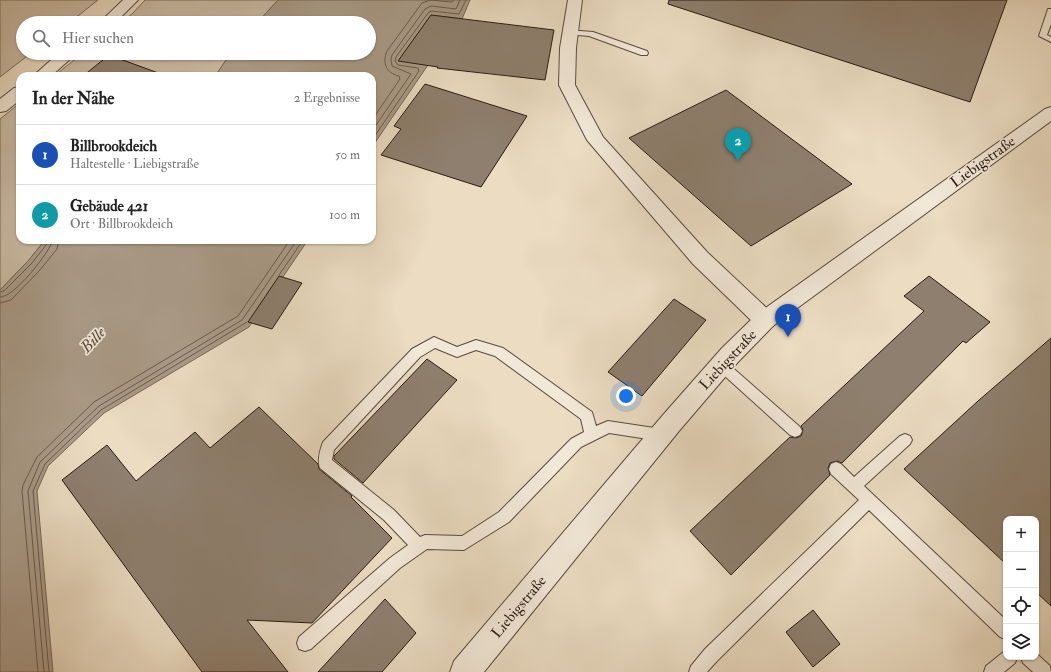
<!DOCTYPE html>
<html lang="de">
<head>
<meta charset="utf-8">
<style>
  body { margin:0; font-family:"IM FELL Double Pica",serif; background:#f2f2f2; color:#222 }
  .controls { position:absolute; right:12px; bottom:12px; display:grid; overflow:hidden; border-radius:8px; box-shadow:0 1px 3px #0004 }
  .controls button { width:36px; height:36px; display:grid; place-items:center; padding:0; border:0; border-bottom:1px solid #e0e0e0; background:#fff; color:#222; font:20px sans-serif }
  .you { position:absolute; left:626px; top:396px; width:14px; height:14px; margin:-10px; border:3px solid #fff; border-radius:50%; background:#1a73e8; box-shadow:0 0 0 6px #1a73e833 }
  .badge { display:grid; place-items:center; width:26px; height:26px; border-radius:50%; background:#0f766e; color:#fff; font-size:13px; font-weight:700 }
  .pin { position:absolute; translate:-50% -33px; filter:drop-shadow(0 1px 2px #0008) }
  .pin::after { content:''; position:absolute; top:21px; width:14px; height:12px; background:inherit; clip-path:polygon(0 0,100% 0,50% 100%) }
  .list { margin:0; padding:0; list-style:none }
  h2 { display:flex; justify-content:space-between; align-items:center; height:52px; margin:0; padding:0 16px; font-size:17px }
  h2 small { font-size:13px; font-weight:400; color:#767676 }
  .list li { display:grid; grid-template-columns:26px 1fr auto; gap:12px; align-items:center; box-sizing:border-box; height:60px; padding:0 16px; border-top:1px solid #e0e0e0 }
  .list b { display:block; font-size:15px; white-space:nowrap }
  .list p { margin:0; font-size:13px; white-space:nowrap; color:#767676 }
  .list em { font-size:13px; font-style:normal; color:#767676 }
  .icon { flex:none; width:22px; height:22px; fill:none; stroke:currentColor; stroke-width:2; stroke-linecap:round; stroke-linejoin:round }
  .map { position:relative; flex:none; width:1051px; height:672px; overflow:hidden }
  .search { position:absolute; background:#fff; box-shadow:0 1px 3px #0004; left:16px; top:16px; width:360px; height:44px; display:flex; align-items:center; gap:10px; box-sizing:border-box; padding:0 14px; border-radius:22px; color:#767676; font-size:15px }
  .panel { position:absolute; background:#fff; box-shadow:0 1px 3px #0004; left:16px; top:72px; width:360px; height:172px; border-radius:12px }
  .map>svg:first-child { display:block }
  .green { fill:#cabba4; stroke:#7a6a5c }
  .water { fill:#a99a87; stroke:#766759 }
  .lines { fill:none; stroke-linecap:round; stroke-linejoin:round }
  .shore { stroke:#695a4e; stroke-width:1 }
  .building { fill:#8e7f6e; stroke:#291a14 }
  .service-casing { stroke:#5a4a40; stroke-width:2 }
  .minor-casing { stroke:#5a4a40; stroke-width:2 }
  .tertiary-casing { stroke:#5a4a40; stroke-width:2 }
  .service { fill:#f2e8d7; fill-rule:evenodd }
  .minor { fill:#f2e8d7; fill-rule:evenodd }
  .tertiary { fill:#f2e8d7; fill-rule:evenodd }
  .labels { text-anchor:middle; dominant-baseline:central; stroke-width:3.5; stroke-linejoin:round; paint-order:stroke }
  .street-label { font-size:15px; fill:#291a14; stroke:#f2e8d7 }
  .water-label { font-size:16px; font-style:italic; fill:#5c4d42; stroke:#f2e8d7 }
</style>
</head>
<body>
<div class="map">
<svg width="1051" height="672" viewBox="0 0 1051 672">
  <rect width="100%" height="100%" fill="#ebdcc2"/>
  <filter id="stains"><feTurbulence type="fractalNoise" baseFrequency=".005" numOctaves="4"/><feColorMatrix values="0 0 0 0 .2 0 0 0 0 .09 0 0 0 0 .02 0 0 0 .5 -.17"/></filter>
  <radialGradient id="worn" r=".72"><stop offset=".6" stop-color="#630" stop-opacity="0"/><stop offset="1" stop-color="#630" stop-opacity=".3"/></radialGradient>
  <!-- green -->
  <path class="green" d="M 0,0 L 98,0 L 69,23 L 23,23 L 23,53 L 31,53 L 0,77 Z
    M 145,0 L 278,0 L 257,23 L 121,23 L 133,13 Z
    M 83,53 L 231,53 L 215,76 L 54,76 Z
    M 20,103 L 20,240 L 45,240 L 28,261 L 0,290 L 0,119 Z"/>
  <!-- water -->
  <path class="water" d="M 278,0 L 470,0 L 462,19 L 431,15 L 399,60 L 428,65 L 372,147 L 372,76 L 215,76 L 231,53 L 369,53 L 369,23 L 257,23 Z
    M 45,240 L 308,240 L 249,327 L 104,413 L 48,466 L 37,491 L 53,672 L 0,672 L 0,290 L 28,261 Z"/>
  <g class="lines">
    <!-- shore -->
    <path class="shore" d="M 372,120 L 400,79 L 399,76 C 386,73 382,63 387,51 L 422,3 L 430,0 L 452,2 L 454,0
      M 372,131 L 411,74 L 392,66 L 391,59 L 392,55 L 425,9 L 431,6 L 456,9 L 460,0
      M 372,140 L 419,71 L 418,68 L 398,65 L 395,61 L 396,57 L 428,13 L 431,11 L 459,14 L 466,0
      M 279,275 L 303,240
      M 0,292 L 4,291 L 31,264 L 47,244 L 48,240
      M 0,297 C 14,298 49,253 53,240
      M 0,303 L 11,300 L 39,271 L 57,249 L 59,240
      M 38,672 L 22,491 L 23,485 L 37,457 L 94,402 L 238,316 L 290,240
      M 44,672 L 28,491 L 40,462 L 99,406 L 242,320 L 297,240
      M 49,672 L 33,491 L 45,464 L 101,410 L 247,322"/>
  </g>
  <!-- building -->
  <path class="building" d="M 669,0 L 1007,0 L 970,102 L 668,4 Z
    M 431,15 L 554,30 L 545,80 L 437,68 L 438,67 L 398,61 Z
    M 109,55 L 161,74 L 160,76 L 83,76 Z
    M 425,84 L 527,116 L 481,187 L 381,155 L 401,129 L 394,126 Z
    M 726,90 L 852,184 L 751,246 L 629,138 Z
    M 279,276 L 302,283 L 272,329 L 248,322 Z
    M 929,276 L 990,322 L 966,343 L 963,341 L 842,463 L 837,461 L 830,463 L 828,468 L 830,475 L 731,575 L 690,531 L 790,437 L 796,438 L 801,436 L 803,430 L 801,426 L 924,311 L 904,296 Z
    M 674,299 L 706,320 L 642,396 L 608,372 Z
    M 1051,338 L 1051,606 L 1036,592 L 1036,519 L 1006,519 L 1006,564 L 904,469 L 978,401 Z
    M 427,359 L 457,380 L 363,483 L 334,459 L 334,456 Z
    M 259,407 L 318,464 L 319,469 L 352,496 L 351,497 L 392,538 L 312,623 L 247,620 L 288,672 L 202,672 L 62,480 L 107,445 L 136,481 L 195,432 L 210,448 Z
    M 385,599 L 416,633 L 382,672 L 318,672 Z
    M 813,610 L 840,644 L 813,667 L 786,632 Z"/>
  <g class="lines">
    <defs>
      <path id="service" d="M 1048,9 L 1051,9 L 1051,24 L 1047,35 L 1051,37 L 1051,42 L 1039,36 Z
        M 567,30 L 593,32 L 647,51 L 648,53 L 647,55 L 641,55 L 589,36 L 567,34 L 566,32 Z
        M 434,337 L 457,347 L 476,340 L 503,348 L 592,412 L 596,426 L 608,421 L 661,429 L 666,431 L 668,435 L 666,439 L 661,441 L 609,433 L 581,447 L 509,522 L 464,550 L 427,549 L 400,568 L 311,649 L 305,651 L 299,649 L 297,643 L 299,637 L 390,558 L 408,545 L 384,520 L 320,468 C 317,460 320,450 323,442 L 412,349 ZM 435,348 L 457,357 L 476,350 L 495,356 L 581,419 L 584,432 L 571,439 L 499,512 L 462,536 L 425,535 L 420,537 L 394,510 L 332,460 L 334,450 L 420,357 Z
        M 721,360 L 725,361 L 800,427 L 802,431 L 800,435 L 795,437 L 790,435 L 717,369 L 715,365 L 717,361 Z
        M 905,434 L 910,436 L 912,440 L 910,444 L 864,486 L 1006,620 L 1006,639 L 1000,637 L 869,510 L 717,661 L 707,672 L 689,672 L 691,666 L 705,649 L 859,500 L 831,474 L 829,469 L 831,464 L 836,462 L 841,464 L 854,477 L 900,436 Z
        M 1006,650 L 1006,657 L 1017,657 L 1015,663 L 1004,672 L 984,672 L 986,666 Z
        M 1036,653 L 1050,666 L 1051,672 L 1033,672 L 1023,663 L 1021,657 L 1036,657 Z"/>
      <path id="minor" d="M 123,0 L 138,0 L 115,23 L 99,23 Z
        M 568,0 L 582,0 L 576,48 L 575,85 L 603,137 L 707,252 L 773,314 L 776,320 L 773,326 L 765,329 L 757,326 L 693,264 L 587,140 L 559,85 L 560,48 Z
        M 59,53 L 77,53 L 51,76 L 33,76 Z
        M 20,87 L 20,100 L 6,111 L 0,112 L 0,99 L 14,88 Z"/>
      <path id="tertiary" d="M 1051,107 L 1051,121 L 773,326 L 738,362 L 679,431 L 484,672 L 450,672 L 454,661 L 663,415 L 722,348 L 757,314 L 1045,109 Z"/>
    </defs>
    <!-- service casing -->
    <use href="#service" class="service-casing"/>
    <!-- minor casing -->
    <use href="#minor" class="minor-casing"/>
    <!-- tertiary casing -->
    <use href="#tertiary" class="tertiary-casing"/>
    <!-- service -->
    <use href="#service" class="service"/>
    <!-- minor -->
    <use href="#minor" class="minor"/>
    <!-- tertiary -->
    <use href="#tertiary" class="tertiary"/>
  </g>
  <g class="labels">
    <!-- street labels -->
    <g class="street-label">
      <text transform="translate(983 162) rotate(-36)">Liebigstraße</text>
      <text transform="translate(728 360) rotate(-47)">Liebigstraße</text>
      <text transform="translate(519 607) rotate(-50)">Liebigstraße</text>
    </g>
    <!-- water labels -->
    <g class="water-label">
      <text transform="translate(93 340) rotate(-47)">Bille</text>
    </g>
  </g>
  <rect width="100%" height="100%" filter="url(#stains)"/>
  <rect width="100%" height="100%" fill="url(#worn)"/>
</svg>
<div class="controls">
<button>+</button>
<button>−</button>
<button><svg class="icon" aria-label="locate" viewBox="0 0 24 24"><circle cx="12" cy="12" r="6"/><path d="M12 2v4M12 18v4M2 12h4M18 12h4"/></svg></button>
<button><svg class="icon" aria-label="layers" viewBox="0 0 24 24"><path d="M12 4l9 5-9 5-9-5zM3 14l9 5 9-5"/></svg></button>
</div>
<div class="you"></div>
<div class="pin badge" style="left:788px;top:337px;background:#1a4fb4">1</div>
<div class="pin badge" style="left:738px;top:161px;background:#0f9aa8">2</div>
<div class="search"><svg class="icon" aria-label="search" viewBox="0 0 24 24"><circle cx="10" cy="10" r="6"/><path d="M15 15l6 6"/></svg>Hier suchen</div>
<section class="panel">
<h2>In der Nähe<small>2 Ergebnisse</small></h2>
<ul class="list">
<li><span class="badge" style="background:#1a4fb4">1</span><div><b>Billbrookdeich</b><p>Haltestelle · Liebigstraße</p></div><em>50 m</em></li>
<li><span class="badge" style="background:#0f9aa8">2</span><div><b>Gebäude 421</b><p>Ort · Billbrookdeich</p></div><em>100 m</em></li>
</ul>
</section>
</div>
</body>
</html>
